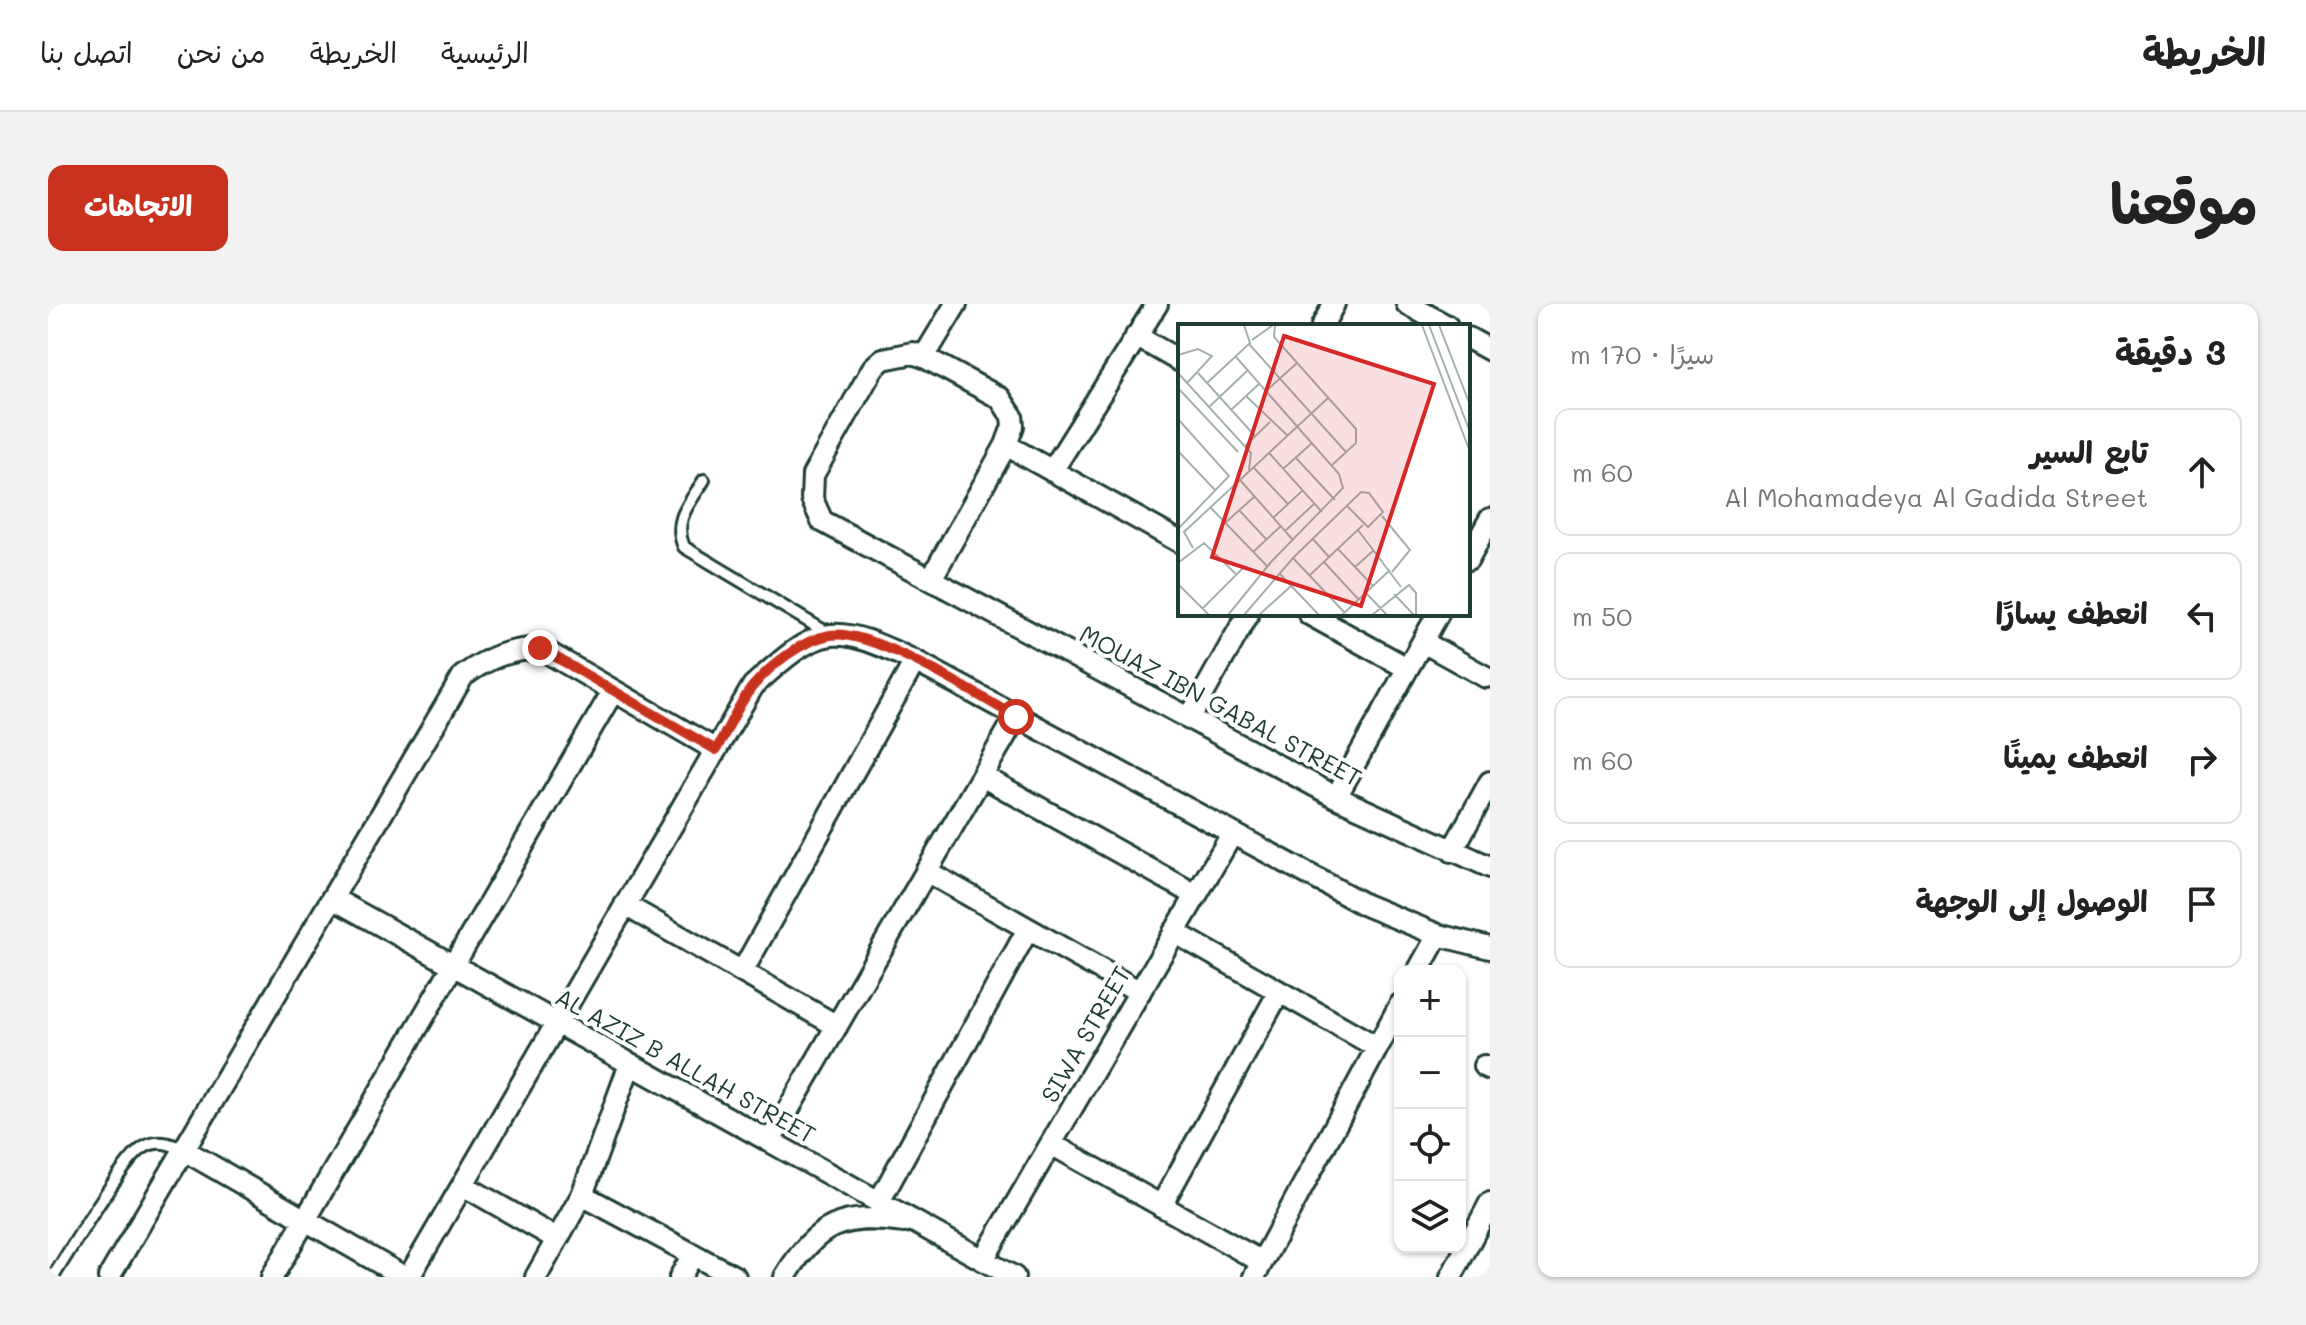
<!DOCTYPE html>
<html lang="ar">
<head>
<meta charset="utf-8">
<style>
  body { margin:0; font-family:Mali,"Playpen Sans Arabic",sans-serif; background:#f2f2f2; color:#222; direction:rtl }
  .controls { position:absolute; right:24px; bottom:24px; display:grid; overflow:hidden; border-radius:16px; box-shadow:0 2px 6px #0004 }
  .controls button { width:72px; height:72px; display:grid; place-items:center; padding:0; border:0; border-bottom:2px solid #e0e0e0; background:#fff; color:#222; font:40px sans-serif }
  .stop { position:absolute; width:24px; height:24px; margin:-18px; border:6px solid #c8321e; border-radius:50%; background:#fff }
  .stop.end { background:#c8321e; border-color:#fff; box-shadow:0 2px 8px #0008 }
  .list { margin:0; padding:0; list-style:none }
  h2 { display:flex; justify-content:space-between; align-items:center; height:104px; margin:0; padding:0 32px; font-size:34px }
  h2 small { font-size:26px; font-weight:400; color:#767676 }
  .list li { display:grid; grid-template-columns:52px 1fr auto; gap:24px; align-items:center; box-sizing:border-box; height:128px; margin:0 16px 16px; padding:0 16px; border:2px solid #e0e0e0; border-radius:16px }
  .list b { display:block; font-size:30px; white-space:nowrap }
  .list p { margin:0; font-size:26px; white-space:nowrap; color:#767676 }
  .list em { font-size:26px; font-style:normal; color:#767676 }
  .icon { flex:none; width:44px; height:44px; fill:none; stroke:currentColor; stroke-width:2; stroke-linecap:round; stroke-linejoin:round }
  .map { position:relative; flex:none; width:1442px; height:973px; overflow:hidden; direction:ltr; border-radius:16px }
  header { display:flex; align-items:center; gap:48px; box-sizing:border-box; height:112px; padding:0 40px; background:#fff; border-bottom:2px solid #e0e0e0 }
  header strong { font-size:38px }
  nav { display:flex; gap:44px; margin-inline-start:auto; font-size:28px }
  .intro { display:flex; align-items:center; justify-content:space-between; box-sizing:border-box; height:192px; padding:0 48px }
  h1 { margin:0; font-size:56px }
  .button { padding:20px 36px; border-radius:16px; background:#c8321e; color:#fff; font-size:28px; font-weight:700 }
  main { display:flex; gap:48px; padding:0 48px }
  aside { flex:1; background:#fff; border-radius:16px; box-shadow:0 2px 6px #0004 }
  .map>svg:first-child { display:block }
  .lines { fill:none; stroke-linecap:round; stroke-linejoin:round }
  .lane-casing { stroke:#1f3d34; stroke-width:16 }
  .street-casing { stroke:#1f3d34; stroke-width:26 }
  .lane { stroke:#fff; stroke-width:10 }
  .street { stroke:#fff; stroke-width:20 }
  .route { stroke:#c8321e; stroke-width:10 }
  .labels { text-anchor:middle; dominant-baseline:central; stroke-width:8; stroke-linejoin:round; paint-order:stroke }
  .street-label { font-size:24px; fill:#1f3d34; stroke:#fff }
  .inset-road { fill:none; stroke:#a5b1ae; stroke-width:2 }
  .view { fill:#d62828; fill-opacity:0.15; stroke:#d62828; stroke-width:4 }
  .inset-edge { fill:none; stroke:#1f3d34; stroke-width:4 }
</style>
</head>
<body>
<header>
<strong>الخريطة</strong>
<nav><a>الرئيسية</a><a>الخريطة</a><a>من نحن</a><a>اتصل بنا</a></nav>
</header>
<div class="intro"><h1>موقعنا</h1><a class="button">الاتجاهات</a></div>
<main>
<aside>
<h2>3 دقيقة<small>سيرًا · 170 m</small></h2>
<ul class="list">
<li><svg class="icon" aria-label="ahead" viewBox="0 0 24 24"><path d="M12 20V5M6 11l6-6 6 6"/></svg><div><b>تابع السير</b><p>Al Mohamadeya Al Gadida Street</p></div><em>60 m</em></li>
<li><svg class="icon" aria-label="left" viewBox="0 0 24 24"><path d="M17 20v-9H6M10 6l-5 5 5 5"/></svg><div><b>انعطف يسارًا</b></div><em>50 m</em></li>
<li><svg class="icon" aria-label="right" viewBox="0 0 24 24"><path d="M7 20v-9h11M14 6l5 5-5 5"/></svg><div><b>انعطف يمينًا</b></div><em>60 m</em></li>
<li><svg class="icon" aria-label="arrive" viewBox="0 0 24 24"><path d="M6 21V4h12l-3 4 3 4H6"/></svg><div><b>الوصول إلى الوجهة</b></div></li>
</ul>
</aside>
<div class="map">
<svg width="1442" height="973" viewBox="0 0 1442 973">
  <rect width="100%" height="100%" fill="#fff"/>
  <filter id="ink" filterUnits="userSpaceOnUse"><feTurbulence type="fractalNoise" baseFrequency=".0125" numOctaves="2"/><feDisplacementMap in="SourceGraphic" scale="16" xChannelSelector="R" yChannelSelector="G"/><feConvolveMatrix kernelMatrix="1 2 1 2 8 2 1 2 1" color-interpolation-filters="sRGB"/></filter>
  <g filter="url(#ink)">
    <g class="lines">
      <defs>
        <path id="lane" d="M 656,176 C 642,199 624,216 636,243 L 778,328
          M 5,973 C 21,948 75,856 95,844 C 109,835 122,839 136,846"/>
        <path id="street" d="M 1359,0 L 1399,22
          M 1274,22 L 1286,0
          M 1088,32 L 1132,57
          M 1420,34 L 1442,46
          M 876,53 L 908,0
          M 958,141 L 1132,238
          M 1004,167 L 1109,0
          M 1420,255 L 1442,215
          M 883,275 L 958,141 L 965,122 L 964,112 L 952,94 L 876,53 L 865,49 L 835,55 L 825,64 L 765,171 L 764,195 L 774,217 L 1288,493 L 1442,563
          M 1261,310 L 1359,364
          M 1375,338 L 1438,373
          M 1141,415 L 1200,310
          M 934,472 L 1148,591
          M 1288,493 L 1390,310
          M 1404,547 L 1442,478
          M 878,567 L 1092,688
          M 284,594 L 966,973
          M 577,601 L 789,722
          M 1126,628 L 1329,743
          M 1370,667 L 1390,631
          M 694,668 L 867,357
          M 1436,762 L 1442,765
          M 722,837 L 968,413
          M 1003,840 L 1214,958
          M 136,846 L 356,973
          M 415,881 L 509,935
          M 534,891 L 687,973
          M 831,898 L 980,625
          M 1113,902 L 1231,688
          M 935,956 L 1184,530
          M 61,973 L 415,372 C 441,353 460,346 492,344 L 668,446
          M 224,973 L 565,387
          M 361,973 L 705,382 C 725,364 755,334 783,331 C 809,328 844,347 867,357 L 1317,601 L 1390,631 L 1442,644
          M 488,973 L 534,891 L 582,760
          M 632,973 L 645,951
          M 737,973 C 769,920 794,909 856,918
          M 1206,973 L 1352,701
          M 1403,973 L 1442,899"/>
      </defs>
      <!-- lane casing -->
      <use href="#lane" class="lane-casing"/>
      <!-- street casing -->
      <use href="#street" class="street-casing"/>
      <!-- lane -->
      <use href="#lane" class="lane"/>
      <!-- street -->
      <use href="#street" class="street"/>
    </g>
  </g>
  <g class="lines" filter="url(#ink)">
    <!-- route -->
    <path class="route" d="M 492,344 L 668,446 C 680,425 690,400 705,382 C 723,361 754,336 782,331 C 824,324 929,391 968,413"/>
  </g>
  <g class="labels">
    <!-- street labels -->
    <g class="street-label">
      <text transform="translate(1173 401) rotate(28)">MOUAZ IBN GABAL STREET</text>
      <text transform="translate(1037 730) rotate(-60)">SIWA STREET</text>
      <text transform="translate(638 761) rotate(29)">AL AZIZ B ALLAH STREET</text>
    </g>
  </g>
  <!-- overview -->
  <g transform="translate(1130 20)">
    <rect width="292" height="292" fill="#fff"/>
    <path class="inset-road" d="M 97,1 L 96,13 L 178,105 L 178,119 L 154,141M 244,1 L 292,128M 251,1 L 292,108M 261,1 L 292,81M 74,16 L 95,1M 71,20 L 168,128M 0,31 L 20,25 L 34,32 L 9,59M 0,49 L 73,129 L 71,146M 20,49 L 77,112M 29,59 L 72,19 L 66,1M 0,64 L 60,128M 88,67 L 119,39M 68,72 L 110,112M 31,83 L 69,47M 53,86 L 81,60M 0,95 L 51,152 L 0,205M 67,122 L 92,98M 0,127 L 38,167M 91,129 L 144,188M 118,134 L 157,176M 76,144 L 110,180M 105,145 L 134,119M 62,156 L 115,216M 32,183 L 89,242M 61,186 L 88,215M 204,192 L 232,226 L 214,248M 95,194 L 124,167M 47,199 L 76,173M 180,206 L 223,263M 107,207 L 136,180M 135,215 L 151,233M 15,224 L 6,208 L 150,74M 160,225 L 195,262M 75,228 L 103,202M 115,234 L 167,289M 146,238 L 181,276M 0,239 L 26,219 L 59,251M 177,243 L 196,226M 101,249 L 141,291M 132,251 L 185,201M 0,260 L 31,291M 188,269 L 209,291M 216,270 L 236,291M 24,285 L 66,243M 50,291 L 93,238 L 165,164 L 161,150 L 58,33M 66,291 L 115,234 L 183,168 L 191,169 L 205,188 L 190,203 L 169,182M 81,291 L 113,262M 164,291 L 212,246M 194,291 L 231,261 L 238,269 L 238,291"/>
    <path class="view" d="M 106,12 L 256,60 L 183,282 L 34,233 Z"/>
    <rect width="292" height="292" class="inset-edge"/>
  </g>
</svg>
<div class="controls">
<button>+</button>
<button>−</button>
<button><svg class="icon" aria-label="locate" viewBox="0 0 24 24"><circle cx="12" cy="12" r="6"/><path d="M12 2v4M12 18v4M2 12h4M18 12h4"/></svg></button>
<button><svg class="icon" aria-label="layers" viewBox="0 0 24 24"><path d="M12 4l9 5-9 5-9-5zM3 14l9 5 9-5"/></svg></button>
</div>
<div class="stop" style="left:968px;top:413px"></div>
<div class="stop end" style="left:492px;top:344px"></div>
</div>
</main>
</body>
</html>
